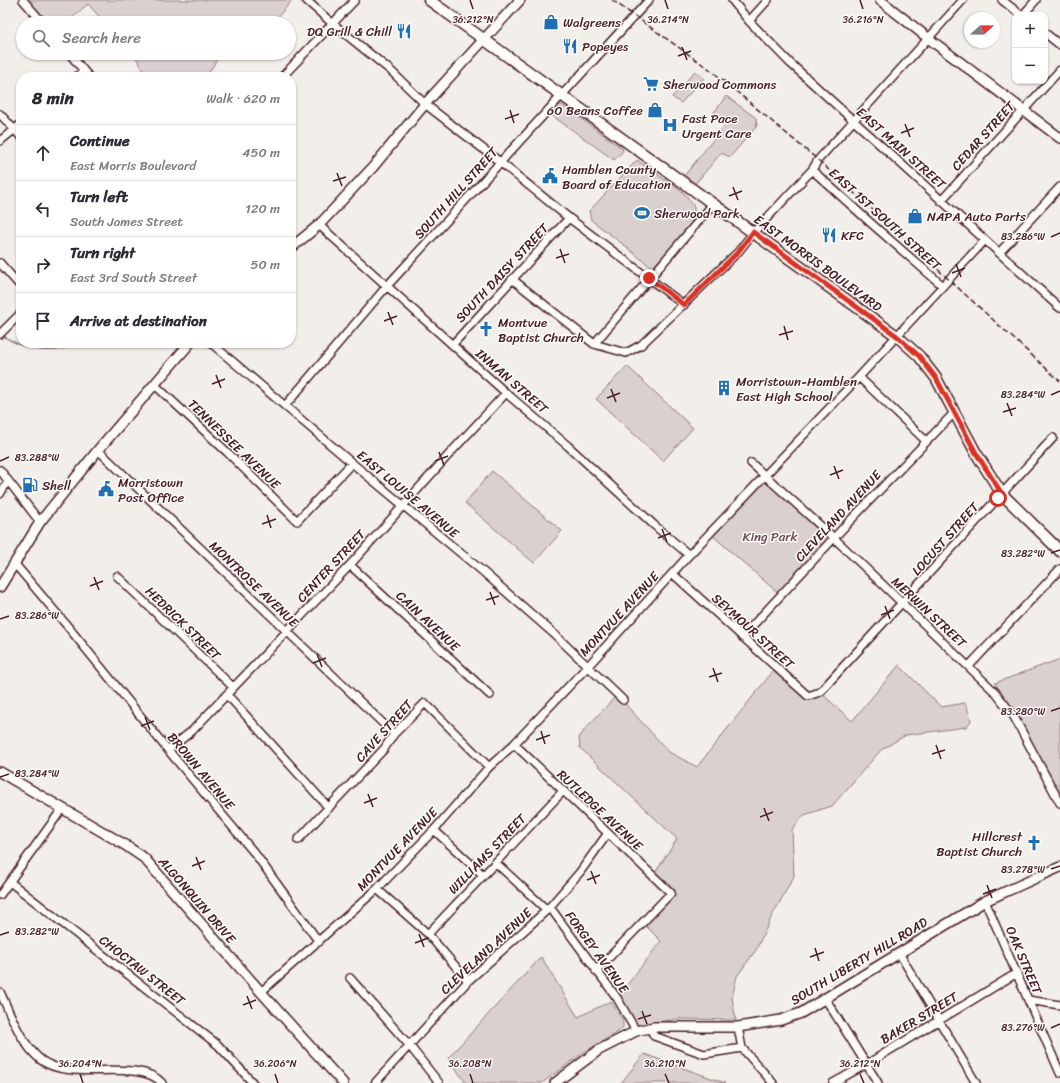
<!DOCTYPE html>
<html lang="en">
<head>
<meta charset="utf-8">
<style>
  body { margin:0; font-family:Sriracha,sans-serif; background:#f7f7f7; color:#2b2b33 }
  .controls { position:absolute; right:12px; top:12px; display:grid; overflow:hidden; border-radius:8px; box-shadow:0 1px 3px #0004 }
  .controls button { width:36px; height:36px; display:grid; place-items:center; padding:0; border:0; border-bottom:1px solid #e1e1e2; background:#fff; color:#2b2b33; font:20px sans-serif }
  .compass { position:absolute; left:964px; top:12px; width:36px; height:36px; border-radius:50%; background:#fff; box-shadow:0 1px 3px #0004; rotate:70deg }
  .stop { position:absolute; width:12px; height:12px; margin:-9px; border:3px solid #d93025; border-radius:50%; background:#fff }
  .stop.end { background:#d93025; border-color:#fff; box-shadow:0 1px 4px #0008 }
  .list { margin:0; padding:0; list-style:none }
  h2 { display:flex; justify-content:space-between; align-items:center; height:52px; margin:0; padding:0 16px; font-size:17px }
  h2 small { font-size:13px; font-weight:400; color:#7c7c81 }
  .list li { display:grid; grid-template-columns:26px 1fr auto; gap:12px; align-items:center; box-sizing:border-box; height:56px; padding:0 16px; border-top:1px solid #e1e1e2 }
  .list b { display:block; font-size:15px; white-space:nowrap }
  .list p { margin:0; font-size:13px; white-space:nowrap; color:#7c7c81 }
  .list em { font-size:13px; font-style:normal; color:#7c7c81 }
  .icon { flex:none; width:22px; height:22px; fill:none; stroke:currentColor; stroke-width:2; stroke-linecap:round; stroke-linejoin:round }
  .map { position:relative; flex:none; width:1060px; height:1083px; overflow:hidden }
  .search { position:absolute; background:#fff; box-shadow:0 1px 3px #0004; left:16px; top:16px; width:280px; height:44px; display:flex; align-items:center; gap:10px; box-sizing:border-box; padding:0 14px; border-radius:22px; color:#7c7c81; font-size:15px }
  .panel { position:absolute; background:#fff; box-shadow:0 1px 3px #0004; left:16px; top:72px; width:280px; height:276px; border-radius:16px }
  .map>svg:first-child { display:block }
  .green { fill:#d9d0cf; stroke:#92787d }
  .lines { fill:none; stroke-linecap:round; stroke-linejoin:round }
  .stream { stroke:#8b6f75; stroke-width:1.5 }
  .street-casing { stroke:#4a1f2b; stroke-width:10 }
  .secondary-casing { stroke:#4a1f2b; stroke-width:12 }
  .primary-casing { stroke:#4a1f2b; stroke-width:13 }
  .street { stroke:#fdfcf7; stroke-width:7 }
  .secondary { stroke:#fdfcf7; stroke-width:9 }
  .primary { stroke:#fdfcf7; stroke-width:10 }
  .rail { stroke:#4a1f2b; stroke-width:1.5; stroke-dasharray:6 3; stroke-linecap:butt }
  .route { stroke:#d93025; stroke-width:5 }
  .ticks { fill:none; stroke:#4a1f2b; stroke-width:1.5 }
  .labels { text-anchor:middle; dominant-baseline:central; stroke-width:3; stroke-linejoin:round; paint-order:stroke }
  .poi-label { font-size:13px; fill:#4a1f2b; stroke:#fdfcf7; text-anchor:start }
  .street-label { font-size:13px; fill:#4a1f2b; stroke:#fdfcf7 }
  .park-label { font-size:13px; fill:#6e4b54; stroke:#fdfcf7 }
  .ticks-label { font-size:10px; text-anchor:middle; fill:#4a1f2b; stroke:#fdfcf7; stroke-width:3; stroke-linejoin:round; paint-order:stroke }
</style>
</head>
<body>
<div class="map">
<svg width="1060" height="1083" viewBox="0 0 1060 1083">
  <rect width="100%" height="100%" fill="#f2efeb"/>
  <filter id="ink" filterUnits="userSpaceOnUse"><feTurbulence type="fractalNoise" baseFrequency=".025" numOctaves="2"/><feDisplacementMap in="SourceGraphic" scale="8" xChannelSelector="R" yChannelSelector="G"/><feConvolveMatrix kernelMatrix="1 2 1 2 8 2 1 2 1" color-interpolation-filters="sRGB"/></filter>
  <g filter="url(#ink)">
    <!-- green -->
    <path class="green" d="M 23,0 L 292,0 L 273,23 L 105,23 L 88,4 L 66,23 L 43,23 Z
      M 132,53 L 221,53 L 206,77 L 147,77 L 137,59 Z
      M 695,71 L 704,78 L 681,103 L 672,97 Z
      M 726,96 L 756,118 L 757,126 L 730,157 L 721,153 L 695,184 L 684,176 L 725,125 L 713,114 Z
      M 560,105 L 562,105 L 622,148 L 623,151 L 614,160 L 550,114 Z
      M 637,160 L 684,193 L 694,206 L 694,215 L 690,226 L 652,268 L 624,245 L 591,220 L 589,211 Z
      M 627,366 L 693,428 L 663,461 L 596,399 Z
      M 492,471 L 562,531 L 534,563 L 465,503 Z
      M 765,479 L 829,539 L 778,593 L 712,535 Z
      M 1060,659 L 1060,795 L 1017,714 L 995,683 Z
      M 899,665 L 941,707 L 965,703 L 969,712 L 971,721 L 966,727 L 906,735 L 881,750 L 832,806 L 804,815 L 792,829 L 794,876 L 771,918 L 756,950 L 737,976 L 732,998 L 736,1020 L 678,1019 L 651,1023 L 634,1026 L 617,998 L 661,941 L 643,923 L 670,893 L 653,876 L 677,839 L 580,748 L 579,738 L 585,729 L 617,695 L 669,752 L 697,767 L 773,671 L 793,687 L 808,696 L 820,692 L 852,721 Z
      M 541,957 L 578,1017 L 611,1001 L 623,1021 L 623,1027 L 618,1032 L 586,1051 L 542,1083 L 466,1083 L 448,1058 Z
      M 644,1054 L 725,1083 L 621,1083 Z"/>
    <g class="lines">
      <!-- stream -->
      <path class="stream" d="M 2,335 C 24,351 55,355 79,343"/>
      <defs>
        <path id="street" d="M 23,0 L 43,23
          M 306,0 L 333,24 L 390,70 L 425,104 L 500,162 L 569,218 L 684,305
          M 732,0 L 749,21 L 790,63 L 1060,308
          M 1002,0 L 1021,15
          M 1023,15 L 1036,0
          M 749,21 L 768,0
          M 1045,33 L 1060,45
          M 69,53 L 89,77
          M 76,77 L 84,71
          M 282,77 L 355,0
          M 0,114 L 21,137
          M 0,141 L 21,124
          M 812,170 L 873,225 L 943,286
          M 941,201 L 1060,70
          M 319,225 L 506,393 L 568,446 L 654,525 L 689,555
          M 999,253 L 1060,187
          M 0,263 L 21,287
          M 512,279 L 594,344 L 626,353 L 641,345 L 738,252 L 753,233 L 812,170 L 818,160 L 963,0
          M 0,334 L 21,313
          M 211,343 L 352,463 L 481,570 L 553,633 L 623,700
          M 453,344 L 569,218
          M 594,344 L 713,204
          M 859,377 L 926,441
          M 155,385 L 227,452 L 297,521 L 352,463
          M 285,406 L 387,286 L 649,0
          M 98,450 L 394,734
          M 751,463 L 834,538 L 995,692 L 1013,715 L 1060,803
          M 0,470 L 40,522
          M 0,494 L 8,481
          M 14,563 L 69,628 L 168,750 L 256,855 L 319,942
          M 350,565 L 490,695
          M 673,574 L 808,696 L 820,692 L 1053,438
          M 117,576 L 233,687
          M 742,637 L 845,526 L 954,413
          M 969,666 L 1060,569
          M 226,695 L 232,700 L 329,808
          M 514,744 L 671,893 L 596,971
          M 168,750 L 192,731 L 350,565 L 453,450 L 506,393
          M 434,830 L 483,875
          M 298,840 L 384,749 L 394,734 L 425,703 L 489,767
          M 496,863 L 547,910 L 552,910 L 617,998 L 636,1031
          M 10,882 L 218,1045 L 253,1083
          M 377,889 L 428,934 L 468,981
          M 0,895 L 62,809
          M 985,901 L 1060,1073
          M 428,934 L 563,791
          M 899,953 L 976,1083
          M 350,978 L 409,1045 L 439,1083
          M 0,992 C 11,1015 21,1044 41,1060 C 71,1083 139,1057 162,1083
          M 261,992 L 377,889 L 434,830 L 489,767 L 514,744 L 588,666 L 689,555 L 859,377 L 985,240
          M 825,998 L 878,1083
          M 1028,1000 L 1060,1005
          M 738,1027 L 742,1048 L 773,1083
          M 650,1028 L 654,1036 L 704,1054 L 742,1048
          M 375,1083 L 468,981 L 547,910 L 580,872 L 608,833
          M 833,1083 L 867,1064 L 1017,973"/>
        <path id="secondary" d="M 880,0 L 928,38 L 1060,138
          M 291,248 L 319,225 L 373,167 L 425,104 L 520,0
          M 0,587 L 40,522 L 98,450 L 190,343
          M 0,772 L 125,845 L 144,858 L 261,992 L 343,1083
          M 555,1083 L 599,1050 L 636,1031 L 654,1027 L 738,1027 L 781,1020 L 801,1013 L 985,901 L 1060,867"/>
        <path id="primary" d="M 429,0 L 897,336 L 919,356 L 936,378 L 976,453 L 1002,494 L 1060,551"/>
      </defs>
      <!-- street casing -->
      <use href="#street" class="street-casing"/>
      <!-- secondary casing -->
      <use href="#secondary" class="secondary-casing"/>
      <!-- primary casing -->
      <use href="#primary" class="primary-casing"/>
      <!-- street -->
      <use href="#street" class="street"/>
      <!-- secondary -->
      <use href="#secondary" class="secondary"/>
      <!-- primary -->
      <use href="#primary" class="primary"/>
      <!-- rail -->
      <path class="rail" d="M 612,0 L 712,71 L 818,160 L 1060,381"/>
    </g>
  </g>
  <g class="lines" filter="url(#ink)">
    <!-- route -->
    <path class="route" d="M 649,278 L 684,305 L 738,252 L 753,232 L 897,336 L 919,356 L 936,378 L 976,453 L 1002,494 L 998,498"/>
  </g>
  <!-- ticks -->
  <path class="ticks" d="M 470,0 L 473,9M 665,0 L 668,9M 860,0 L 863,9M 682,47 L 687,60M 678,56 L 691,51M 510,110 L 514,123M 505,119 L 519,114M 905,124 L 910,137M 901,133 L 914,128M 337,173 L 342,186M 333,181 L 346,177M 733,187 L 738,200M 729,196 L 742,191M 1051,237 L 1060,233M 560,249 L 565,263M 556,258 L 569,254M 956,264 L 961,277M 952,273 L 965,268M 388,312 L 393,325M 384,321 L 397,316M 784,326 L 788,340M 779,335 L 793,331M 216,375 L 221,388M 212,384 L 225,379M 611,389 L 616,402M 1051,395 L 1060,391M 607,398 L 620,393M 1007,403 L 1012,416M 1003,412 L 1016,408M 439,452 L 444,465M 0,461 L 9,457M 435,461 L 448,456M 834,466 L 839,479M 830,475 L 843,470M 267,515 L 271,528M 262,524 L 276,519M 662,529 L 667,542M 658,538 L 671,533M 1051,553 L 1060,550M 94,577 L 99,590M 90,586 L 103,581M 490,592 L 495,605M 486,600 L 499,596M 885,606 L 890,619M 881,615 L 894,610M 0,619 L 9,616M 317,654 L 322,667M 313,663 L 326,658M 713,668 L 718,682M 709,677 L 722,673M 1051,711 L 1060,708M 145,717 L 150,730M 141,726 L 154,721M 541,731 L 545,744M 536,740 L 550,735M 936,745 L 941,759M 932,754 L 945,750M 0,777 L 9,774M 368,794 L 373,807M 364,803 L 377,798M 764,808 L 769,821M 760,817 L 773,812M 196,857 L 201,870M 192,866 L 205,861M 1051,869 L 1060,866M 591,871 L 596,884M 587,880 L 600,875M 987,885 L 992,898M 983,894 L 996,889M 419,934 L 424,947M 0,935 L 9,932M 415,943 L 428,938M 815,948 L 819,961M 810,957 L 824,952M 247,996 L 252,1009M 243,1005 L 256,1000M 642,1011 L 647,1024M 638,1019 L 651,1015M 1051,1028 L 1060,1024M 80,1074 L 83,1083M 275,1074 L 278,1083M 470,1074 L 473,1083M 665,1074 L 669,1083M 860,1074 L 864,1083"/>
  <!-- icons -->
  <defs>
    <symbol id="shop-bare" viewBox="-9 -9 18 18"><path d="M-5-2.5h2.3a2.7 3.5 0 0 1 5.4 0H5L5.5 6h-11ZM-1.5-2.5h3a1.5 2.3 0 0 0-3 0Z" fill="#1f6fb2" stroke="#fdfcf7" stroke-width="2.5" paint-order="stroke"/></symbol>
    <symbol id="restaurant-bare" viewBox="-9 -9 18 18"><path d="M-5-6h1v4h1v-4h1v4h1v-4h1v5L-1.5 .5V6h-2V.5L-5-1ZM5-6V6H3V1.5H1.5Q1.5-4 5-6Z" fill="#1f6fb2" stroke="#fdfcf7" stroke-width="2.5" paint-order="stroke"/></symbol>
    <symbol id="supermarket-bare" viewBox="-9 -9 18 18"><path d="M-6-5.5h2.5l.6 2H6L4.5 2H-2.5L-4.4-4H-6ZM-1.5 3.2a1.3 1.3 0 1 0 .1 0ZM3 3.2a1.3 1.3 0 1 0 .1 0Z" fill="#1f6fb2" stroke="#fdfcf7" stroke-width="2.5" paint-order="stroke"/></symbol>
    <symbol id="hospital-bare" viewBox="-9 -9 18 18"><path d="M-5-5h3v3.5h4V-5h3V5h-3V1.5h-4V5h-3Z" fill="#1f6fb2" stroke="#fdfcf7" stroke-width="2.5" paint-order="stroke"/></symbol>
    <symbol id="civic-bare" viewBox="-9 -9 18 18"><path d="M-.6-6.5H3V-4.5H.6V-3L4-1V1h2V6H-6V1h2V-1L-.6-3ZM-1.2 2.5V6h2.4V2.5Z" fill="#1f6fb2" stroke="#fdfcf7" stroke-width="2.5" paint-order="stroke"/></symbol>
    <symbol id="stadium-bare" viewBox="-9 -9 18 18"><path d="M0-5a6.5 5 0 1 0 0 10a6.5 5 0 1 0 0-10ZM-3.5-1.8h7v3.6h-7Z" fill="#1f6fb2" stroke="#fdfcf7" stroke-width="2.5" paint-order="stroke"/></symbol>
    <symbol id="church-bare" viewBox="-9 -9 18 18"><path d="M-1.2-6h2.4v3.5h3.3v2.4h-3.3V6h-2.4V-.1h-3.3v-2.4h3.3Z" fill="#1f6fb2" stroke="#fdfcf7" stroke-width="2.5" paint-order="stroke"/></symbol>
    <symbol id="building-bare" viewBox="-9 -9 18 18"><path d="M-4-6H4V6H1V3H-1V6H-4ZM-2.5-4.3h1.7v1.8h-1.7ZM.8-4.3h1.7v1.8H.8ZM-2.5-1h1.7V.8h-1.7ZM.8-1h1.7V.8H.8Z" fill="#1f6fb2" stroke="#fdfcf7" stroke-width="2.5" paint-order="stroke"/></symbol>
    <symbol id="fuel-bare" viewBox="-9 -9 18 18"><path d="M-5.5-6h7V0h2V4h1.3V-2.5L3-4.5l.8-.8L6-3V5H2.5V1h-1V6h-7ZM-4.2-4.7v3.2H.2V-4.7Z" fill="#1f6fb2" stroke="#fdfcf7" stroke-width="2.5" paint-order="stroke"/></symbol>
  </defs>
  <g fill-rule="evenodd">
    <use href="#shop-bare" x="540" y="11" width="22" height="22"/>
    <use href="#restaurant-bare" x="393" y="20" width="22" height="22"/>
    <use href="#restaurant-bare" x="559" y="35" width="22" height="22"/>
    <use href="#supermarket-bare" x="640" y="73" width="22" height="22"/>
    <use href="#shop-bare" x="644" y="99" width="22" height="22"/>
    <use href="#hospital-bare" x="659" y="114" width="22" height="22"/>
    <use href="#civic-bare" x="539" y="165" width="22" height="22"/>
    <use href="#stadium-bare" x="631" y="202" width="22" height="22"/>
    <use href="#shop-bare" x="904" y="205" width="22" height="22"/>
    <use href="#restaurant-bare" x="818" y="224" width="22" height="22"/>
    <use href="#church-bare" x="475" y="318" width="22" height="22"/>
    <use href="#building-bare" x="713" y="377" width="22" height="22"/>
    <use href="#fuel-bare" x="19" y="474" width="22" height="22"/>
    <use href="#civic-bare" x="95" y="478" width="22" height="22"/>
    <use href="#church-bare" x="1023" y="832" width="22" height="22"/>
  </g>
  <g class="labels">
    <!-- poi labels -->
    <g class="poi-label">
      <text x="563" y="22">Walgreens</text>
      <text x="392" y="31" text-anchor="end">DQ Grill &amp; Chill</text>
      <text x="582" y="46">Popeyes</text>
      <text x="663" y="84">Sherwood Commons</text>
      <text x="643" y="110" text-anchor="end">60 Beans Coffee</text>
      <text x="682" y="118">Fast Pace<tspan x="682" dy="15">Urgent Care</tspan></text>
      <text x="562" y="169">Hamblen County<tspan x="562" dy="15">Board of Education</tspan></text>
      <text x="654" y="213">Sherwood Park</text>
      <text x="927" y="216">NAPA Auto Parts</text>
      <text x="841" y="235">KFC</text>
      <text x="498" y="322">Montvue<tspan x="498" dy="15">Baptist Church</tspan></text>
      <text x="736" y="381">Morristown-Hamblen<tspan x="736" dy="15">East High School</tspan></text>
      <text x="118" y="482">Morristown<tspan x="118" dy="15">Post Office</tspan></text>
      <text x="42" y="485">Shell</text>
      <text x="1022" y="836" text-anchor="end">Hillcrest<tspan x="1022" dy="15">Baptist Church</tspan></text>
    </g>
    <!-- street labels -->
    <g class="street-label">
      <text transform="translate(983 136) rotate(-48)">CEDAR STREET</text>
      <text transform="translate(901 148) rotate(42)">EAST MAIN STREET</text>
      <text transform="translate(456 193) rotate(-48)">SOUTH HILL STREET</text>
      <text transform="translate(885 219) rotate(42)">EAST 1ST SOUTH STREET</text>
      <text transform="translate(818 263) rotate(36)">EAST MORRIS BOULEVARD</text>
      <text transform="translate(502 273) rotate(-47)">SOUTH DAISY STREET</text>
      <text transform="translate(512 381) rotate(41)">INMAN STREET</text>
      <text transform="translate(234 444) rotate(44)">TENNESSEE AVENUE</text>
      <text transform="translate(408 494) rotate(40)">EAST LOUISE AVENUE</text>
      <text transform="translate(838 516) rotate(-47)">CLEVELAND AVENUE</text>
      <text transform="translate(945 539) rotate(-48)">LOCUST STREET</text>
      <text transform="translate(331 566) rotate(-47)">CENTER STREET</text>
      <text transform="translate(254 584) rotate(44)">MONTROSE AVENUE</text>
      <text transform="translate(929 612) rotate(43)">MERWIN STREET</text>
      <text transform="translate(619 614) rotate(-47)">MONTVUE AVENUE</text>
      <text transform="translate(428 621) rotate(43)">CAIN AVENUE</text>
      <text transform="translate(183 623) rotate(44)">HEDRICK STREET</text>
      <text transform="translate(753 631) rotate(42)">SEYMOUR STREET</text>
      <text transform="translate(384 731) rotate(-48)">CAVE STREET</text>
      <text transform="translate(201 771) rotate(50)">BROWN AVENUE</text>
      <text transform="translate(600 810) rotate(43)">RUTLEDGE AVENUE</text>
      <text transform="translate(397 849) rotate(-46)">MONTVUE AVENUE</text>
      <text transform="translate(487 854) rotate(-46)">WILLIAMS STREET</text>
      <text transform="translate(197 900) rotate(49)">ALGONQUIN DRIVE</text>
      <text transform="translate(486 951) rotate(-43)">CLEVELAND AVENUE</text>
      <text transform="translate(597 952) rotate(54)">FORGEY AVENUE</text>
      <text transform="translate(1024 960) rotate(67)">OAK STREET</text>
      <text transform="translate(859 961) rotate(-31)">SOUTH LIBERTY HILL ROAD</text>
      <text transform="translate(142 970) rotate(38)">CHOCTAW STREET</text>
      <text transform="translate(919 1018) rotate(-31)">BAKER STREET</text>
    </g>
    <!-- park labels -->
    <g class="park-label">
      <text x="770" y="536">King Park</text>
    </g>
  </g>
  <g class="ticks-label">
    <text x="473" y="23">36.212°N</text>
    <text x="668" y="23">36.214°N</text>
    <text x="863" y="23">36.216°N</text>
    <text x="1023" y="240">83.286°W</text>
    <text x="1023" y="398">83.284°W</text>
    <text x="37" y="461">83.288°W</text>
    <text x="1023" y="557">83.282°W</text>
    <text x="37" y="619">83.286°W</text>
    <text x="1023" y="715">83.280°W</text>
    <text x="37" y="777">83.284°W</text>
    <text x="1023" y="873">83.278°W</text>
    <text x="37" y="935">83.282°W</text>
    <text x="1023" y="1031">83.276°W</text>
    <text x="80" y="1067">36.204°N</text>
    <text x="275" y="1067">36.206°N</text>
    <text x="470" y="1067">36.208°N</text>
    <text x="665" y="1067">36.210°N</text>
    <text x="860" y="1067">36.212°N</text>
  </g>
</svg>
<div class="controls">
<button>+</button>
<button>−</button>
</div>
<svg class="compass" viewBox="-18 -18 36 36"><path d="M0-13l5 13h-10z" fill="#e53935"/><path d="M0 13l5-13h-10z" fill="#7c7c81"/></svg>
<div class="stop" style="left:998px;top:498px"></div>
<div class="stop end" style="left:649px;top:278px"></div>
<div class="search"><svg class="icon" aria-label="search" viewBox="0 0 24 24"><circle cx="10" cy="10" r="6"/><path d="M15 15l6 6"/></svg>Search here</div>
<section class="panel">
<h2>8 min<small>Walk · 620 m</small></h2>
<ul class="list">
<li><svg class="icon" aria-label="ahead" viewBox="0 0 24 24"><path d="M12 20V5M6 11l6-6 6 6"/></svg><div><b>Continue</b><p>East Morris Boulevard</p></div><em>450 m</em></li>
<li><svg class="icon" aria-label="left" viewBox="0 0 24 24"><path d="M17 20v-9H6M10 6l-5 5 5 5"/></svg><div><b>Turn left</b><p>South James Street</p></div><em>120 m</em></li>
<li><svg class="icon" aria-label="right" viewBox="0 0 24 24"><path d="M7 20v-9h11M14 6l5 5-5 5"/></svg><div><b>Turn right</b><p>East 3rd South Street</p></div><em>50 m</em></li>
<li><svg class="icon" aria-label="arrive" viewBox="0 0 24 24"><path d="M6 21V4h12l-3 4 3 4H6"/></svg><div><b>Arrive at destination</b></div></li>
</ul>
</section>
</div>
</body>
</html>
